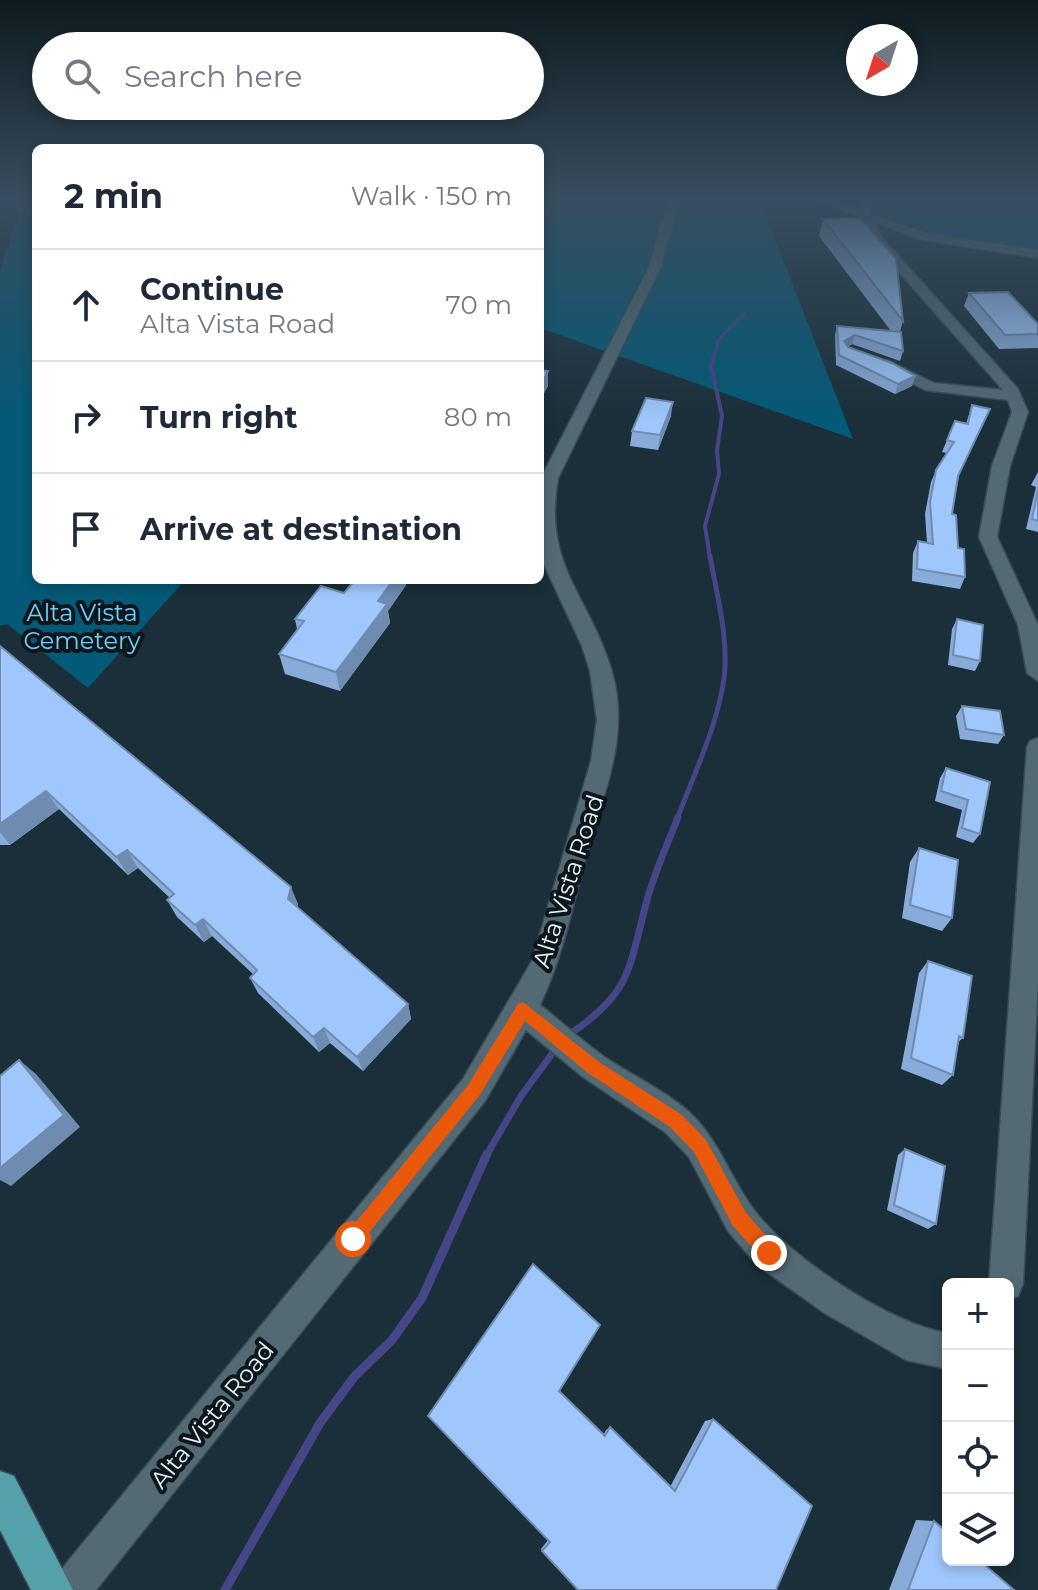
<!DOCTYPE html>
<html lang="en">
<head>
<meta charset="utf-8">
<style>
  body { margin:0; font-family:Montserrat,sans-serif; background:#f2f2f3; color:#1f2937 }
  .controls { position:absolute; right:24px; bottom:24px; display:grid; overflow:hidden; border-radius:12px; box-shadow:0 4px 12px #0003 }
  .controls button { width:72px; height:72px; display:grid; place-items:center; padding:0; border:0; border-bottom:2px solid #e0e1e3; background:#fff; color:#1f2937; font:40px sans-serif }
  .compass { position:absolute; left:846px; top:24px; width:72px; height:72px; border-radius:50%; background:#fff; box-shadow:0 4px 12px #0003; rotate:219deg }
  .stop { position:absolute; width:24px; height:24px; margin:-18px; border:6px solid #ea580c; border-radius:50%; background:#fff }
  .stop.end { background:#ea580c; border-color:#fff; box-shadow:0 2px 8px #0008 }
  .list { margin:0; padding:0; list-style:none }
  h2 { display:flex; justify-content:space-between; align-items:center; height:104px; margin:0; padding:0 32px; font-size:34px }
  h2 small { font-size:26px; font-weight:400; color:#747a83 }
  .list li { display:grid; grid-template-columns:52px 1fr auto; gap:24px; align-items:center; box-sizing:border-box; height:112px; padding:0 32px; border-top:2px solid #e0e1e3 }
  .list b { display:block; font-size:30px; white-space:nowrap }
  .list p { margin:0; font-size:26px; white-space:nowrap; color:#747a83 }
  .list em { font-size:26px; font-style:normal; color:#747a83 }
  .icon { flex:none; width:44px; height:44px; fill:none; stroke:currentColor; stroke-width:2; stroke-linecap:round; stroke-linejoin:round }
  .map { position:relative; flex:none; width:1038px; height:1590px; overflow:hidden }
  .search { position:absolute; background:#fff; box-shadow:0 4px 12px #0003; left:32px; top:32px; width:512px; height:88px; display:flex; align-items:center; gap:20px; box-sizing:border-box; padding:0 28px; border-radius:44px; color:#747a83; font-size:30px }
  .panel { position:absolute; background:#fff; box-shadow:0 4px 12px #0003; left:32px; top:144px; width:512px; height:440px; border-radius:12px }
  .map>svg:first-child { display:block }
  .green { fill:#035977 }
  .lines { fill:none; stroke-linecap:round; stroke-linejoin:round }
  .stream-far4 { stroke:#454587; stroke-width:3 }
  .stream-far3 { stroke:#454587; stroke-width:4 }
  .stream-far2 { stroke:#454587; stroke-width:5 }
  .stream-far1 { stroke:#454587; stroke-width:7 }
  .stream { stroke:#454587; stroke-width:9 }
  .minor-casing { stroke:#394c54; stroke-width:3 }
  .major-casing { stroke:#394c54; stroke-width:3 }
  .minor { fill:#536a75; fill-rule:evenodd }
  .major { fill:#54a0ab; fill-rule:evenodd }
  .wall { fill:#89abd9 }
  .shaded-wall { fill:#6f8bb0 }
  .building { fill:#9fc7fc; stroke:#6f8bb0; stroke-width:2 }
  .route { fill:#ea580c }
  .labels { text-anchor:middle; dominant-baseline:central; stroke-width:8; stroke-linejoin:round; paint-order:stroke }
  .park-label { font-size:24px; fill:#6fd0fc; stroke:#0d161a }
  .street-label { font-size:24px; fill:#e5f2f9; stroke:#0d161a }
</style>
</head>
<body>
<div class="map">
<svg width="1038" height="1590" viewBox="0 0 1038 1590">
  <rect width="100%" height="100%" fill="#1a2f39"/>
  <!-- green -->
  <path class="green" d="M 12,199 L 36,199 L 36,580 L 185,580 L 88,688 L 7,624 L 0,626 L 0,270 L 18,215 Z
    M 540,199 L 777,199 L 763,209 L 853,439 L 540,328 Z
    M 831,199 L 1038,199 L 1038,250 L 942,236 Z"/>
  <g class="lines">
    <!-- stream-far4 -->
    <path class="stream-far4" d="M 714,356 L 719,339 L 745,313"/>
    <!-- stream-far3 -->
    <path class="stream-far3" d="M 710,558 L 705,526 L 719,474 L 717,450 L 722,416 L 711,366 L 714,354"/>
    <!-- stream-far2 -->
    <path class="stream-far2" d="M 677,819 C 694,774 717,727 724,679 C 729,638 717,596 710,556"/>
    <!-- stream-far1 -->
    <path class="stream-far1" d="M 567,1036 C 630,994 628,973 646,904 C 653,875 667,846 678,817
      M 486,1156 L 521,1096 L 557,1047"/>
    <!-- stream -->
    <path class="stream" d="M 225,1590 L 320,1423 L 354,1377 L 392,1340 L 422,1298 L 487,1154"/>
    <defs>
      <path id="minor" d="M 668,199 L 680,199 L 661,267 L 558,478 C 542,566 590,596 612,672 C 630,735 605,789 588,849 C 573,903 564,954 540,1005 C 562,1022 583,1042 606,1058 C 633,1076 664,1090 688,1111 C 718,1138 729,1175 752,1207 C 784,1254 892,1326 948,1333 L 948,1369 L 906,1360 L 826,1314 L 757,1265 L 728,1231 L 689,1157 L 665,1132 L 583,1077 L 526,1030 L 485,1101 L 96,1590 L 50,1590 L 56,1576 L 463,1079 L 532,961 L 591,761 L 597,720 L 590,671 L 582,646 L 540,556 L 540,480 L 649,267 Z
        M 814,199 L 830,199 L 859,209 L 862,199 L 874,199 L 869,213 L 925,233 L 1038,250 L 1038,258 L 923,240 L 874,222 L 885,241 L 1018,389 L 1028,412 L 1010,466 L 997,537 L 1038,625 L 1038,681 L 1027,673 L 1018,625 L 979,537 L 992,466 L 1012,412 L 1008,400 L 925,390 L 882,367 L 882,361 L 887,360 L 934,383 L 1003,390 L 876,246 L 859,217 Z
        M 1038,738 L 1038,982 L 1023,1284 L 1018,1296 L 1008,1300 L 1008,1284 L 989,1284 L 1027,747 L 1030,741 Z"/>
      <path id="major" d="M 0,1471 L 14,1476 L 73,1590 L 31,1590 L 0,1530 Z"/>
    </defs>
    <!-- minor casing -->
    <use href="#minor" class="minor-casing"/>
    <!-- major casing -->
    <use href="#major" class="major-casing"/>
    <!-- minor -->
    <use href="#minor" class="minor"/>
    <!-- major -->
    <use href="#major" class="major"/>
  </g>
  <!-- wall -->
  <path class="wall" d="M 823,219 L 903,321 L 900,332 L 903,351 L 900,361 L 852,344 L 847,347 L 915,376 L 912,386 L 895,394 L 836,365 L 835,335 L 837,326 L 891,331 L 819,236 Z
    M 969,293 L 1038,324 L 1038,348 L 999,349 L 964,306 Z
    M 972,405 L 952,514 L 958,548 L 965,577 L 960,589 L 912,581 L 913,553 L 918,541 L 927,543 L 925,514 L 931,482 L 936,470 L 947,453 L 942,452 L 955,421 L 966,424 Z
    M 671,416 L 658,450 L 630,446 L 632,431 Z
    M 1038,472 L 1038,532 L 1026,529 L 1036,487 L 1031,485 Z
    M 355,580 L 406,580 L 406,585 L 388,611 L 390,623 L 340,691 L 285,674 L 279,654 L 297,629 L 295,619 L 344,593 Z
    M 957,619 L 980,661 L 975,671 L 948,665 L 952,629 Z
    M 0,646 L 298,904 L 297,907 L 408,1004 L 411,1019 L 363,1071 L 330,1043 L 319,1052 L 258,993 L 250,978 L 253,974 L 212,936 L 204,942 L 177,917 L 167,900 L 170,898 L 138,868 L 128,875 L 59,809 L 10,845 L 0,845 Z
    M 962,706 L 1004,735 L 998,744 L 960,739 L 956,716 Z
    M 946,768 L 990,782 L 980,834 L 973,843 L 956,837 L 962,810 L 935,801 L 940,778 Z
    M 919,848 L 952,918 L 942,931 L 902,918 L 910,862 Z
    M 928,961 L 963,1038 L 958,1042 L 953,1075 L 942,1085 L 901,1069 L 919,973 Z
    M 905,1149 L 936,1224 L 928,1229 L 887,1210 L 898,1155 Z
    M 600,1325 L 560,1391 L 604,1434 L 606,1430 L 610,1427 L 670,1487 L 705,1421 L 713,1419 L 812,1506 L 542,1551 L 541,1549 L 548,1540 L 428,1416 Z
    M 916,1520 L 934,1521 L 1014,1590 L 889,1590 Z"/>
  <!-- shaded-wall -->
  <path class="shaded-wall" d="M 855,335 L 852,344 L 841,350 L 844,341 Z
    M 548,371 L 548,386 L 540,401 L 540,387 Z
    M 915,376 L 912,386 L 895,394 L 898,384 Z
    M 673,402 L 671,416 L 658,450 L 660,435 Z
    M 393,580 L 406,580 L 406,585 L 388,611 L 390,623 L 340,691 L 336,672 L 378,601 Z
    M 46,791 L 59,809 L 10,845 L 0,832 L 0,824 Z
    M 127,850 L 138,868 L 128,875 L 116,857 Z
    M 291,887 L 298,904 L 295,916 L 288,899 Z
    M 203,919 L 212,936 L 204,942 L 195,925 Z
    M 408,1004 L 411,1019 L 363,1071 L 357,1057 Z
    M 324,1028 L 330,1043 L 319,1052 L 313,1037 Z
    M 19,1060 L 36,1074 L 80,1127 L 11,1186 L 0,1180 L 0,1168 Z"/>
  <!-- building -->
  <path class="building" d="M 860,218 L 896,259 L 903,321 L 823,219 Z
    M 1008,292 L 1038,324 L 1038,334 L 1005,335 L 969,293 Z
    M 837,326 L 901,332 L 903,351 L 855,335 L 844,341 L 848,347 L 892,363 L 915,376 L 898,384 L 839,355 Z
    M 540,370 L 548,371 L 540,387 Z
    M 646,398 L 673,402 L 660,435 L 632,431 Z
    M 972,405 L 990,409 L 958,476 L 952,514 L 956,515 L 958,548 L 964,549 L 965,577 L 917,569 L 918,541 L 933,544 L 930,502 L 936,470 L 954,442 L 947,440 L 955,421 L 968,424 Z
    M 1038,490 L 1038,521 L 1032,519 Z
    M 355,580 L 393,580 L 378,601 L 387,604 L 336,672 L 279,654 L 304,621 L 295,619 L 321,586 L 344,593 Z
    M 957,619 L 983,625 L 980,661 L 953,655 Z
    M 0,646 L 291,887 L 288,899 L 408,1004 L 357,1057 L 324,1028 L 313,1037 L 250,978 L 257,970 L 203,919 L 195,925 L 167,900 L 174,894 L 127,850 L 116,857 L 46,791 L 0,824 Z
    M 962,706 L 1000,711 L 1004,735 L 966,729 Z
    M 946,768 L 990,782 L 980,834 L 962,828 L 968,800 L 941,791 Z
    M 919,848 L 958,860 L 952,918 L 910,905 Z
    M 928,961 L 972,976 L 963,1038 L 959,1036 L 953,1075 L 911,1058 Z
    M 19,1060 L 64,1115 L 0,1168 L 0,1076 Z
    M 905,1149 L 945,1166 L 936,1224 L 894,1205 Z
    M 533,1264 L 600,1325 L 559,1391 L 605,1436 L 610,1427 L 675,1491 L 713,1419 L 812,1506 L 776,1590 L 578,1590 L 542,1551 L 550,1542 L 428,1416 Z
    M 934,1521 L 948,1533 L 948,1560 L 979,1560 L 1014,1590 L 908,1590 Z"/>
  <!-- sky -->
  <linearGradient id="sky" x2="0" y2="1"><stop stop-color="#0e1a1f"/><stop offset="0.47" stop-color="#384d5f"/><stop offset="1" stop-color="#384d5f" stop-opacity="0"/></linearGradient>
  <rect width="1038" height="421" fill="url(#sky)"/>
  <!-- route -->
  <path class="route" d="M 523,1002 L 599,1062 L 682,1115 L 706,1140 L 746,1213 L 776,1247 L 776,1260 L 763,1260 L 733,1226 L 694,1152 L 670,1127 L 588,1073 L 525,1021 L 479,1096 L 359,1245 L 347,1245 L 347,1233 L 468,1085 L 518,1004 Z"/>
  <g class="labels">
    <!-- park labels -->
    <g class="park-label">
      <text x="82" y="612">Alta Vista<tspan x="82" dy="28">Cemetery</tspan></text>
    </g>
    <!-- street labels -->
    <g class="street-label">
      <text transform="translate(568 881) rotate(-72)">Alta Vista Road</text>
      <text transform="translate(212 1415) rotate(-51)">Alta Vista Road</text>
    </g>
  </g>
</svg>
<div class="controls">
<button>+</button>
<button>−</button>
<button><svg class="icon" aria-label="locate" viewBox="0 0 24 24"><circle cx="12" cy="12" r="6"/><path d="M12 2v4M12 18v4M2 12h4M18 12h4"/></svg></button>
<button><svg class="icon" aria-label="layers" viewBox="0 0 24 24"><path d="M12 4l9 5-9 5-9-5zM3 14l9 5 9-5"/></svg></button>
</div>
<svg class="compass" viewBox="-18 -18 36 36"><path d="M0-13l5 13h-10z" fill="#e53935"/><path d="M0 13l5-13h-10z" fill="#747a83"/></svg>
<div class="stop" style="left:353px;top:1239px"></div>
<div class="stop end" style="left:769px;top:1253px"></div>
<div class="search"><svg class="icon" aria-label="search" viewBox="0 0 24 24"><circle cx="10" cy="10" r="6"/><path d="M15 15l6 6"/></svg>Search here</div>
<section class="panel">
<h2>2 min<small>Walk · 150 m</small></h2>
<ul class="list">
<li><svg class="icon" aria-label="ahead" viewBox="0 0 24 24"><path d="M12 20V5M6 11l6-6 6 6"/></svg><div><b>Continue</b><p>Alta Vista Road</p></div><em>70 m</em></li>
<li><svg class="icon" aria-label="right" viewBox="0 0 24 24"><path d="M7 20v-9h11M14 6l5 5-5 5"/></svg><div><b>Turn right</b></div><em>80 m</em></li>
<li><svg class="icon" aria-label="arrive" viewBox="0 0 24 24"><path d="M6 21V4h12l-3 4 3 4H6"/></svg><div><b>Arrive at destination</b></div></li>
</ul>
</section>
</div>
</body>
</html>
